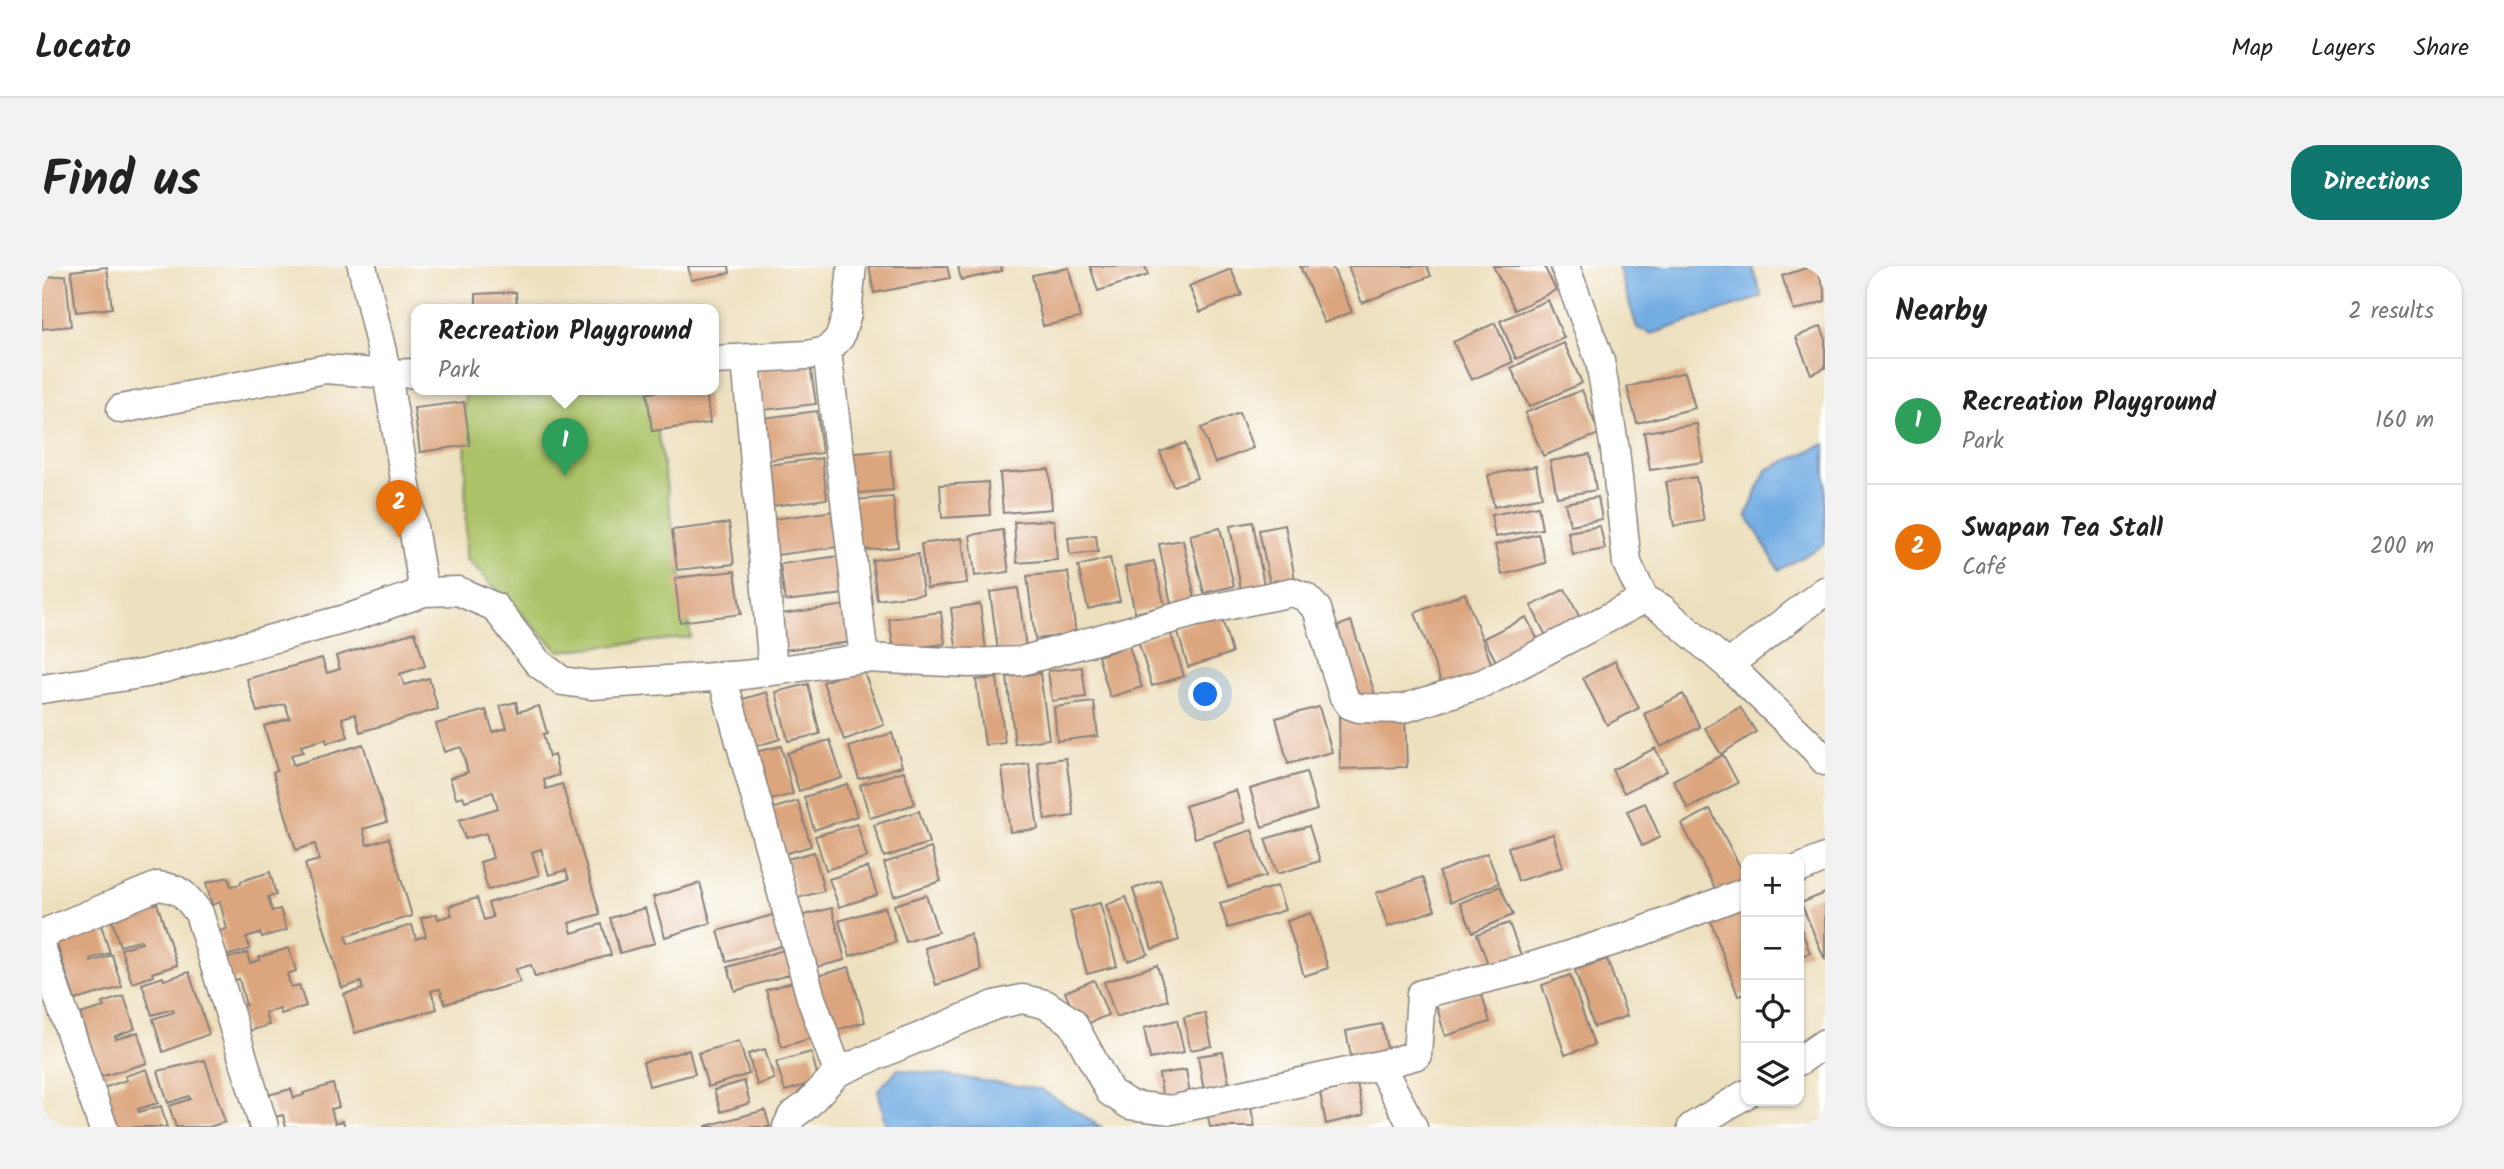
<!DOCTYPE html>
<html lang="en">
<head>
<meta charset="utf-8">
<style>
  body { margin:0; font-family:Kalam,sans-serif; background:#f2f2f2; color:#222 }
  .controls { position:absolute; right:21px; bottom:21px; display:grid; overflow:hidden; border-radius:14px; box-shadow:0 2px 5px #0004 }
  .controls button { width:63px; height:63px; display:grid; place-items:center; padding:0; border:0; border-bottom:2px solid #e0e0e0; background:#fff; color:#222; font:35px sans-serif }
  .you { position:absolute; left:1164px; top:429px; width:24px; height:24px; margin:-18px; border:5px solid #fff; border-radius:50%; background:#1a73e8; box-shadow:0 0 0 10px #1a73e833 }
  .badge { display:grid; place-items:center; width:46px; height:46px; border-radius:50%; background:#0f766e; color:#fff; font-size:23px; font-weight:700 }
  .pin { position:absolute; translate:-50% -58px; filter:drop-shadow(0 2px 4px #0008) }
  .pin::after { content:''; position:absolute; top:37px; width:24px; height:21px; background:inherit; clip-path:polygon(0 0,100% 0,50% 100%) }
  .popup { position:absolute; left:369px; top:38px; width:308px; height:91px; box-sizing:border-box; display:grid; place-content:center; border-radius:14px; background:#fff; filter:drop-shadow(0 2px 5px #0005); font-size:23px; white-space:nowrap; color:#767676 }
  .popup b { font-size:26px; color:#222 }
  .popup::after { content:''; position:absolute; left:50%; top:100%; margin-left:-14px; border:14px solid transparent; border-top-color:#fff }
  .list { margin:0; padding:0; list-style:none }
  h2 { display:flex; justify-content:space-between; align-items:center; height:91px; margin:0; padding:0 28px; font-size:30px }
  h2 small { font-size:23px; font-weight:400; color:#767676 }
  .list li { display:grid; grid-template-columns:46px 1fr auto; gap:21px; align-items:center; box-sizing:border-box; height:126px; padding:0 28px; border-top:2px solid #e0e0e0 }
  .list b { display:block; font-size:26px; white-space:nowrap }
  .list p { margin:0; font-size:23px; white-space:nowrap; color:#767676 }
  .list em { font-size:23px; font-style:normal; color:#767676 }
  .icon { flex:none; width:38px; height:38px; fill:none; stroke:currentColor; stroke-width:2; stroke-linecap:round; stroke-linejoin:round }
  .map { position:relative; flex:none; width:1783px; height:861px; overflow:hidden; border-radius:28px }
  header { display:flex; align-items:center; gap:42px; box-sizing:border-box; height:98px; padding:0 35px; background:#fff; border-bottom:2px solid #e0e0e0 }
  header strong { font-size:33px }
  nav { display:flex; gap:38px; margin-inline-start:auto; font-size:24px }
  .intro { display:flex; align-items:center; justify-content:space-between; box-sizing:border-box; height:168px; padding:0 42px }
  h1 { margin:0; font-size:49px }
  .button { padding:18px 32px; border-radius:28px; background:#0f766e; color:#fff; font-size:24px; font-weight:700 }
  main { display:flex; gap:42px; padding:0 42px }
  aside { flex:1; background:#fff; border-radius:28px; box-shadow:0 2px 5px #0004 }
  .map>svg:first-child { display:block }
  .green { fill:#abc368; stroke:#667252; stroke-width:2 }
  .water { fill:#71ace2; stroke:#4a678e; stroke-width:2 }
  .building { fill:#dba57e }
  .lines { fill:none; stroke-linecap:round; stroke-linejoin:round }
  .minor-casing { stroke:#88817c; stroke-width:31 }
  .minor { stroke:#fff; stroke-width:28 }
</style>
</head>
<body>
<header>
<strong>Locato</strong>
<nav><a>Map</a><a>Layers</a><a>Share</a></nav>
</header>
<div class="intro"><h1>Find us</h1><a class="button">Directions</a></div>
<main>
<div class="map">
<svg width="1783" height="861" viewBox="0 0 1783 861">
  <rect width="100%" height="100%" fill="#fff"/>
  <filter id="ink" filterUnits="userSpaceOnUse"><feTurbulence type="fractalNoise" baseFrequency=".0143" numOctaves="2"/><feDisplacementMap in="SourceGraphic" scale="14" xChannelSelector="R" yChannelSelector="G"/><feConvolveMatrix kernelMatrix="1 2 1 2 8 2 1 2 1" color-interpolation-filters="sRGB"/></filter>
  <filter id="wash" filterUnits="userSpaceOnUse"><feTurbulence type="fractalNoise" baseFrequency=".00686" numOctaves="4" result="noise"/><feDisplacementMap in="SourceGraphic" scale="28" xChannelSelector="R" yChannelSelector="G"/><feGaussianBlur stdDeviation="1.57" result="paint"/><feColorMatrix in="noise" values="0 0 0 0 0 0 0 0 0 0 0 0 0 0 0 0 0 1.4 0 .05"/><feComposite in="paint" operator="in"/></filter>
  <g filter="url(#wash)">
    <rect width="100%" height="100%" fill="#ede0be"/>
    <!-- green -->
    <path class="green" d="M 449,124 L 609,124 L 649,371 L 517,385 L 424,293 L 423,127 Z"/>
    <!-- water -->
    <path class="water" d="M 1576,0 L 1710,0 L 1720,31 L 1610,68 L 1595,62 Z
      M 1783,178 L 1783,278 L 1737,304 L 1705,249 L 1724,204 Z
      M 856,803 L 998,823 L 1059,861 L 844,861 L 836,824 Z"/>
    <g id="blocks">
      <!-- building -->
      <path class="building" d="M 646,0 L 687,0 L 688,7 L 649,14 Z
        M 827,0 L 905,0 L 908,12 L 832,27 Z
        M 916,0 L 959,0 L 960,5 L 919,14 Z
        M 1048,0 L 1103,0 L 1106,9 L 1056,25 Z
        M 1258,0 L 1290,0 L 1310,46 L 1282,57 Z
        M 1306,0 L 1385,0 L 1389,10 L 1320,37 Z
        M 1451,0 L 1502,0 L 1514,24 L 1473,44 Z
        M 1770,0 L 1774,0 L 1783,26 L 1783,35 L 1752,45 L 1740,10 Z
        M 65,1 L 70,42 L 34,46 L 29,5 Z
        M 1027,2 L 1038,52 L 1001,60 L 990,9 Z
        M 1189,3 L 1200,29 L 1158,46 L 1147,20 Z
        M 24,9 L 29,60 L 0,63 L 0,12 Z
        M 474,26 L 475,44 L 434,44 L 434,28 Z
        M 1506,34 L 1522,72 L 1474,93 L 1458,55 Z
        M 1453,57 L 1471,96 L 1429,114 L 1411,76 Z
        M 1779,60 L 1783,71 L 1783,102 L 1769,108 L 1754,71 Z
        M 1522,77 L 1540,117 L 1487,141 L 1469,102 Z
        M 768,98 L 774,138 L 722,144 L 717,104 Z
        M 1643,106 L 1653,142 L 1595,157 L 1585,121 Z
        M 630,124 L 664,124 L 668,157 L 610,165 L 605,127 Z
        M 1540,124 L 1557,168 L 1501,190 L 1483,147 Z
        M 422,136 L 428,179 L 378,186 L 372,142 Z
        M 775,145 L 780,187 L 726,194 L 721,152 Z
        M 1197,147 L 1211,182 L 1173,197 L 1159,162 Z
        M 1655,158 L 1661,196 L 1608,204 L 1602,166 Z
        M 1143,177 L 1155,212 L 1131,220 L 1118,186 Z
        M 848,184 L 851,224 L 807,228 L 804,188 Z
        M 1548,188 L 1554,224 L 1515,231 L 1508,195 Z
        M 780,192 L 785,233 L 731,240 L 726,199 Z
        M 1494,200 L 1500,231 L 1452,241 L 1446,209 Z
        M 1007,203 L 1010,243 L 961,247 L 958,207 Z
        M 1654,211 L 1662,255 L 1632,260 L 1624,216 Z
        M 946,216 L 948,249 L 900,252 L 898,219 Z
        M 851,231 L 856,281 L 815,285 L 810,234 Z
        M 1556,231 L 1560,253 L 1528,259 L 1523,237 Z
        M 1496,240 L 1500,263 L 1453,271 L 1449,249 Z
        M 792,245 L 796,281 L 735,289 L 731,253 Z
        M 1012,254 L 1015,294 L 975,297 L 972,256 Z
        M 1211,256 L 1222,320 L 1199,324 L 1188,260 Z
        M 687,257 L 692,298 L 635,304 L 630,264 Z
        M 1243,259 L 1253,313 L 1228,318 L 1217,264 Z
        M 1558,260 L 1563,283 L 1531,289 L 1526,266 Z
        M 1178,262 L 1192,320 L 1162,327 L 1148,269 Z
        M 961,264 L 967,306 L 933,310 L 928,269 Z
        M 1496,268 L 1504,297 L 1460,309 L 1453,279 Z
        M 1054,269 L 1056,286 L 1028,289 L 1026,272 Z
        M 920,272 L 925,317 L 885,322 L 879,278 Z
        M 1141,274 L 1153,333 L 1129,338 L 1117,278 Z
        M 876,288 L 881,328 L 835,334 L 830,294 Z
        M 798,290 L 802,328 L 743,335 L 738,298 Z
        M 1068,292 L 1078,335 L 1046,343 L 1036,300 Z
        M 1112,295 L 1123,340 L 1093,347 L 1083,301 Z
        M 693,305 L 699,348 L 638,356 L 633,312 Z
        M 1026,306 L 1034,368 L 993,373 L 985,310 Z
        M 976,322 L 984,382 L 956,385 L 948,326 Z
        M 1523,323 L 1539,354 L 1505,372 L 1489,340 Z
        M 1423,327 L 1452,405 L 1402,424 L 1373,347 Z
        M 938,338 L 944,384 L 915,388 L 909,342 Z
        M 805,339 L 810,376 L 741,384 L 737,348 Z
        M 899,346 L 903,378 L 852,384 L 847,353 Z
        M 1178,346 L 1190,387 L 1146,401 L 1134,360 Z
        M 1484,351 L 1500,382 L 1458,403 L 1442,372 Z
        M 1309,355 L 1333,428 L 1314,434 L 1290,362 Z
        M 1128,365 L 1142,410 L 1110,420 L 1096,375 Z
        M 373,366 L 383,400 L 358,408 L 362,419 L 387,412 L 396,443 L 318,466 L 313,448 L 300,452 L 306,471 L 285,477 L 284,473 L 259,480 L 261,486 L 249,489 L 251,499 L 321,478 L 345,556 L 321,563 L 325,579 L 347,572 L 370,650 L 304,670 L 306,678 L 370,659 L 374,673 L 384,670 L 379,652 L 395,648 L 396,653 L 410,649 L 407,640 L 435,632 L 442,654 L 451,651 L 446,637 L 527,613 L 524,604 L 507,609 L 499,583 L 490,586 L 497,609 L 446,624 L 438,596 L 451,592 L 444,567 L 423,573 L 417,554 L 456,542 L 451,526 L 423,535 L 421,530 L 414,532 L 408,512 L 426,506 L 419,481 L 402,486 L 394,458 L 444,444 L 451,466 L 465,462 L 458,440 L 474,436 L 476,446 L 497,440 L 505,467 L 501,468 L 507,491 L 512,489 L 517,509 L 502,514 L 504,523 L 520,518 L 558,648 L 527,657 L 530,667 L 560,658 L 569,689 L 493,711 L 489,699 L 474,703 L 478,716 L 403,738 L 398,723 L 389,725 L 395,743 L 313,767 L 302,728 L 321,723 L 319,716 L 300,722 L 263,598 L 277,594 L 273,578 L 254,584 L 231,506 L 235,504 L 222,460 L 248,452 L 243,438 L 215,446 L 205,413 L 280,392 L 285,407 L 298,403 L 294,390 Z
        M 1087,380 L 1100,421 L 1068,431 L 1056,390 Z
        M 1573,395 L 1597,442 L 1565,459 L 1541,412 Z
        M 820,401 L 842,459 L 802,474 L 781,416 Z
        M 1040,401 L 1044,431 L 1010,435 L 1006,405 Z
        M 998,407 L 1007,473 L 973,478 L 965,411 Z
        M 955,412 L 963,477 L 943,479 L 934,414 Z
        M 766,418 L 778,468 L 746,475 L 734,426 Z
        M 725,426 L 738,473 L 708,482 L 695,435 Z
        M 1641,428 L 1658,461 L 1619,481 L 1602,448 Z
        M 1052,436 L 1056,470 L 1015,475 L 1012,441 Z
        M 1277,441 L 1290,486 L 1246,498 L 1234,452 Z
        M 1698,441 L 1714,466 L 1679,488 L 1663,462 Z
        M 1363,448 L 1365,501 L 1298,503 L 1297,449 Z
        M 850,467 L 860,500 L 817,513 L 807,481 Z
        M 788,474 L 800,512 L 757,525 L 745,487 Z
        M 739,480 L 751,528 L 725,535 L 713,486 Z
        M 1613,482 L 1625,505 L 1582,527 L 1570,504 Z
        M 1681,489 L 1696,517 L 1646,543 L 1631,514 Z
        M 1024,492 L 1032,550 L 1003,554 L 996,496 Z
        M 987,498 L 996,563 L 968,566 L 960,502 Z
        M 862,505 L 873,538 L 828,552 L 818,519 Z
        M 1264,506 L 1275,544 L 1220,561 L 1208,523 Z
        M 805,518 L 815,550 L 772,564 L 762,531 Z
        M 1194,524 L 1203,556 L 1153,572 L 1143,540 Z
        M 756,535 L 769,580 L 739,589 L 726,544 Z
        M 1603,537 L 1618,571 L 1600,580 L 1585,545 Z
        M 1668,543 L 1704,612 L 1704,620 L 1679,634 L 1640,558 Z
        M 877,545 L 887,577 L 842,591 L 832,559 Z
        M 815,558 L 825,591 L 784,604 L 773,570 Z
        M 1267,560 L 1278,595 L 1235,608 L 1223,573 Z
        M 1210,564 L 1224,610 L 1186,621 L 1172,576 Z
        M 1511,568 L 1521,601 L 1476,615 L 1466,581 Z
        M 889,582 L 899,615 L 852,630 L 842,597 Z
        M 772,586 L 782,625 L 755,632 L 745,593 Z
        M 1445,587 L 1457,617 L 1409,636 L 1397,606 Z
        M 826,601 L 835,629 L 797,641 L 787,613 Z
        M 228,606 L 234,629 L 226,631 L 230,645 L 238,643 L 245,664 L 220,671 L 218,667 L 204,671 L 208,683 L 184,690 L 177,665 L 185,663 L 178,636 L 170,639 L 164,617 L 186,611 L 189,620 L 199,618 L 199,615 Z
        M 1381,611 L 1393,644 L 1346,661 L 1334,627 Z
        M 1118,614 L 1137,674 L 1110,683 L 1091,623 Z
        M 658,617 L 669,657 L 623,671 L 611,631 Z
        M 1235,620 L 1243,644 L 1186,662 L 1178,637 Z
        M 1458,620 L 1471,649 L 1431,666 L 1418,637 Z
        M 1783,627 L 1783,694 L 1759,637 Z
        M 884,629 L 896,666 L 864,676 L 852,639 Z
        M 1084,631 L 1106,688 L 1086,695 L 1064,639 Z
        M 1699,634 L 1704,649 L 1704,727 L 1696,730 L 1665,645 Z
        M 115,637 L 135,699 L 110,707 L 111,710 L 90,717 L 79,683 L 100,677 L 98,674 L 78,680 L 68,649 Z
        M 1058,637 L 1075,700 L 1045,708 L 1028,645 Z
        M 843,641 L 854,676 L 808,690 L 797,655 Z
        M 603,642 L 613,677 L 578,687 L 568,652 Z
        M 790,642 L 803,694 L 771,702 L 758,650 Z
        M 737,647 L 746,678 L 685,696 L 676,665 Z
        M 1269,647 L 1286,702 L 1262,710 L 1245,655 Z
        M 57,653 L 68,687 L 48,693 L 49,696 L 70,689 L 80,721 L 33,734 L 13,672 Z
        M 1467,657 L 1479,689 L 1447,701 L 1435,668 Z
        M 1757,657 L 1768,687 L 1757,691 Z
        M 928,668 L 940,704 L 894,719 L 883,682 Z
        M 247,682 L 254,705 L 245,708 L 249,721 L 257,719 L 264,740 L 239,748 L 238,743 L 223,747 L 227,759 L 204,766 L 197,741 L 204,739 L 197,713 L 189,715 L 183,693 L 205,687 L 208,697 L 218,694 L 217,691 Z
        M 745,683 L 752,707 L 693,725 L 686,701 Z
        M 1565,693 L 1585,750 L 1552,761 L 1533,704 Z
        M 1115,699 L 1126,734 L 1074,751 L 1062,716 Z
        M 807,701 L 823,756 L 791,765 L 775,710 Z
        M 147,706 L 167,768 L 121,786 L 111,753 L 132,746 L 131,743 L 110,749 L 100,718 L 121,711 L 122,714 Z
        M 1528,709 L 1552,779 L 1523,789 L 1500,719 Z
        M 757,714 L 773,771 L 740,781 L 724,724 Z
        M 1052,714 L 1066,749 L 1038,761 L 1023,726 Z
        M 1439,725 L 1448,756 L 1403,770 L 1394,738 Z
        M 82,730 L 93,763 L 73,770 L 74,773 L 96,766 L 105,797 L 58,811 L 38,748 L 62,741 L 60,737 Z
        M 1163,747 L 1170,780 L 1148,784 L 1142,751 Z
        M 1135,754 L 1142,786 L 1108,793 L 1102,762 Z
        M 1340,758 L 1347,793 L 1311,800 L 1304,765 Z
        M 697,775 L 707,808 L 666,821 L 656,787 Z
        M 723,783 L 732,813 L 715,819 L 706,788 Z
        M 647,784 L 653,808 L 607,820 L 601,796 Z
        M 769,786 L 777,815 L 743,825 L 734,796 Z
        M 1181,786 L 1188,823 L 1162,826 L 1156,790 Z
        M 163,794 L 183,856 L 167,861 L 134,861 L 127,840 L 148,833 L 147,830 L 126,837 L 116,805 Z
        M 105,803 L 116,837 L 96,843 L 97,846 L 119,840 L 125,861 L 74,861 L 61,822 L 85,814 L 83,810 Z
        M 1144,804 L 1148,829 L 1121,834 L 1117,808 Z
        M 702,815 L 708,837 L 679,846 L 672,824 Z
        M 291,818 L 297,841 L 289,843 L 293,857 L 301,855 L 303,861 L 244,861 L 241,849 L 233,851 L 226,829 L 249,823 L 252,832 L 262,829 L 261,827 Z
        M 1315,818 L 1322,849 L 1284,858 L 1278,827 Z
        M 1208,837 L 1213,861 L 1168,861 L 1165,846 Z
        M 723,844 L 728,861 L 664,861 L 664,860 Z"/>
    </g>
  </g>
  <g filter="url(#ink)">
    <use href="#blocks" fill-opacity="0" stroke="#88817c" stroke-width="2"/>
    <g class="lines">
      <defs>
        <path id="minor" d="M 320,0 L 345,108 L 382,326
          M 1523,0 L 1558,95 L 1573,184 L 1585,297 L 1602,333 L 1619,342 L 1686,399 L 1771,481 L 1783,495
          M 785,85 L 822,392
          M 704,93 L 731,404
          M 672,94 L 766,89 L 785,85 L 798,71 L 805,48 L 810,0
          M 79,143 L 283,103 L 345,108 L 374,107
          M 1686,399 L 1783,325
          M 680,410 L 769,732 L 796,806
          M 0,423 L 105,407 L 310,351 L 382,326 L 416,325 L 453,341 L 496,397 L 520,415 L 549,419 L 702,409 L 822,392 L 928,397 L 979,395 L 1154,346 L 1250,326 L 1263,331 L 1275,343 L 1301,429 L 1308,439 L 1317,442 L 1360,443 L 1442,417 L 1602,333
          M 1757,603 L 1783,592
          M 0,668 L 116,620 C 140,623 143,629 157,647 L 222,861
          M 0,684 L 61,861
          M 1757,795 L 1783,777
          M 1338,799 L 1371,861
          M 745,861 L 750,850 L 765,839 L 796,806 L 953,739 L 980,733 L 1003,738 L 1030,756 L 1068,826 L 1088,839 L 1129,844 L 1338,799 L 1375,789 L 1379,728 L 1479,704 L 1588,670 L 1704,626
          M 1650,861 L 1704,828"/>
      </defs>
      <!-- minor casing -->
      <use href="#minor" class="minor-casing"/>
      <!-- minor -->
      <use href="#minor" class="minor"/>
    </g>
  </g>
</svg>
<div class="controls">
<button>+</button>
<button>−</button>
<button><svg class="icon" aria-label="locate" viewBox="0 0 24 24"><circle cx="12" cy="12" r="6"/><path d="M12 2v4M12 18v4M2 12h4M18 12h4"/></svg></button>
<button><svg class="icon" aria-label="layers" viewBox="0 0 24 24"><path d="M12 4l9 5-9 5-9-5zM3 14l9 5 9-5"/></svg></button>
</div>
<div class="you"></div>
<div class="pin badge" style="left:523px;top:210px;background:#2e9e5b">1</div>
<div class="popup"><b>Recreation Playground</b>Park</div>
<div class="pin badge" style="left:357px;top:272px;background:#e8710a">2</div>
</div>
<aside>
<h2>Nearby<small>2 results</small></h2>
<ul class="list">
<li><span class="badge" style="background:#2e9e5b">1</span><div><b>Recreation Playground</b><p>Park</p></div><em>160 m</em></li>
<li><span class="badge" style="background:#e8710a">2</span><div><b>Swapan Tea Stall</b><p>Café</p></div><em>200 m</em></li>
</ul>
</aside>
</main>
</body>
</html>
